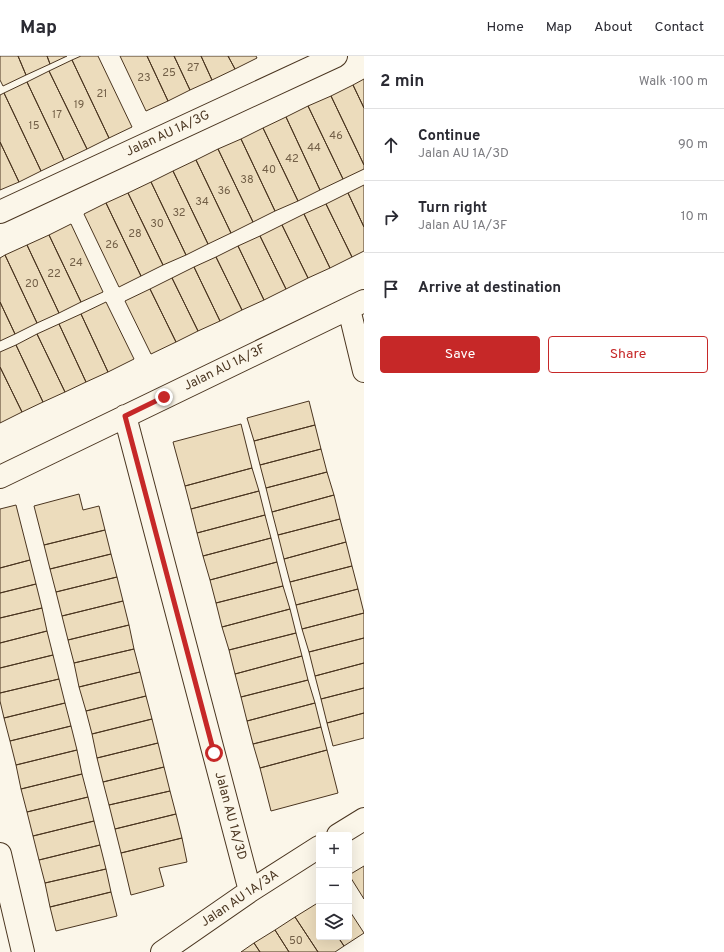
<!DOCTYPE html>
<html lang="en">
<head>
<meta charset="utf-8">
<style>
  body { margin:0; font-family:Overpass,sans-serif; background:#f2f2f3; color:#2b2b33 }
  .controls { position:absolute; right:12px; bottom:12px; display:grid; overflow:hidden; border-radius:4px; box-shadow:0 4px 16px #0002 }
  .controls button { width:36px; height:36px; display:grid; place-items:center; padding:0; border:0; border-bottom:1px solid #e1e1e2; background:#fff; color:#2b2b33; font:20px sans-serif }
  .stop { position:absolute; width:12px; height:12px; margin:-9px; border:3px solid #c62828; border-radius:50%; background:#fff }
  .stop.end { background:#c62828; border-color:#fff; box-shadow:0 1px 4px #0008 }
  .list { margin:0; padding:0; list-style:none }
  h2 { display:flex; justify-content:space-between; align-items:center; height:52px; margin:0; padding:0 16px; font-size:17px }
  h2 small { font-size:13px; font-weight:400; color:#7c7c81 }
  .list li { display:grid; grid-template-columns:26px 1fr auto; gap:12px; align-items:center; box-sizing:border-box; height:72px; padding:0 16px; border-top:1px solid #e1e1e2 }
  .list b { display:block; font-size:15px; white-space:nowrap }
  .list p { margin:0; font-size:13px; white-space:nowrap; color:#7c7c81 }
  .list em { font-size:13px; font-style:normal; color:#7c7c81 }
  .actions { display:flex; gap:8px; padding:12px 16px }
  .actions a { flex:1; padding:9px 0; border:1px solid #c62828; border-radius:4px; text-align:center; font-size:14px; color:#c62828 }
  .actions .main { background:#c62828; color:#fff }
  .icon { flex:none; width:22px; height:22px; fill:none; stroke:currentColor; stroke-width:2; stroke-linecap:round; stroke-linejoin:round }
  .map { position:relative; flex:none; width:364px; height:896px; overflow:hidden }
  header { display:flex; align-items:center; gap:24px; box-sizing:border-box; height:56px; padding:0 20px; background:#fff; border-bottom:1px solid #e1e1e2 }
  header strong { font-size:19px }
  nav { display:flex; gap:22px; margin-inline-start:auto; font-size:14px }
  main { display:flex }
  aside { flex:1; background:#fff }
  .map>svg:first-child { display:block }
  .building { fill:#ecdcbc; stroke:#4a3520 }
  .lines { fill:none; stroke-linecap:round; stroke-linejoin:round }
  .street-casing { stroke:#4a3520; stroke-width:24 }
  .street { stroke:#fbf6e9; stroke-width:22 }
  .route { stroke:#c62828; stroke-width:5 }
  .labels { text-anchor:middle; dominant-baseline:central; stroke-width:3; stroke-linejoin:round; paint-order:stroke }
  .number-label { font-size:11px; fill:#725f47 }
  .street-label { font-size:13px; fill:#4a3520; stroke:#fbf6e9 }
</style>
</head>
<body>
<header>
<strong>Map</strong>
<nav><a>Home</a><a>Map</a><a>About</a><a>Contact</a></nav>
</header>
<main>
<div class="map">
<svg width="364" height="896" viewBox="0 0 364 896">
  <rect width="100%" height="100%" fill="#fbf6e9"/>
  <!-- building -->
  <path class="building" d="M 0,0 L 18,0 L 26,19 L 3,30 L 0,24 Z
    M 18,0 L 47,0 L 50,8 L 26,19 Z
    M 47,0 L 67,0 L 50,8 Z
    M 81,0 L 98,0 L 132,71 L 109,82 L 72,4 Z
    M 120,0 L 147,0 L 168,45 L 146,55 Z
    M 147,0 L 174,0 L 190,34 L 168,45 Z
    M 174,0 L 201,0 L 212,24 L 190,34 Z
    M 201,0 L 228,0 L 235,13 L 212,24 Z
    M 228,0 L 256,0 L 257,2 L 235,13 Z
    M 72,4 L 109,82 L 87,93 L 49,15 Z
    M 49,15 L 87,93 L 64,104 L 27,26 Z
    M 364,23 L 364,52 L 353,29 Z
    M 27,26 L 64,104 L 41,115 L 4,37 Z
    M 353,29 L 364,52 L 364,109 L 331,40 Z
    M 4,37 L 41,115 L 19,126 L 0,86 L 0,39 Z
    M 331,40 L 364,109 L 364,113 L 343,123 L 308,50 Z
    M 308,50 L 343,123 L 320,134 L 286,61 Z
    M 286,61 L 320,134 L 298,145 L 263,72 Z
    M 263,72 L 298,145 L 275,155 L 241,83 Z
    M 241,83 L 275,155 L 253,166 L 218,93 Z
    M 0,86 L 19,126 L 0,134 Z
    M 218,93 L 253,166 L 231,177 L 196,104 Z
    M 196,104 L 231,177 L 208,188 L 173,115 Z
    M 173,115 L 208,188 L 186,199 L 151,126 Z
    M 151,126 L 186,199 L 163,209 L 128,137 Z
    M 364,129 L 364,171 L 348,137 Z
    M 128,137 L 163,209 L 141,220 L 106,147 Z
    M 348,137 L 364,171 L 364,195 L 352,201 L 326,148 Z
    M 106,147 L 141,220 L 119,231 L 84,158 Z
    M 326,148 L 352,201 L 330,212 L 304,158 Z
    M 304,158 L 330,212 L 308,222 L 282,169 Z
    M 71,168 L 103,236 L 81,246 L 49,179 Z
    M 282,169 L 308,222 L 286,233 L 260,180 Z
    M 49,179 L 81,246 L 59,257 L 27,189 Z
    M 260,180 L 286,233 L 264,244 L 238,190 Z
    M 27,189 L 59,257 L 37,267 L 5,199 Z
    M 238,190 L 264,244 L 242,254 L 216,201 Z
    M 5,199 L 37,267 L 15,278 L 0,246 L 0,202 Z
    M 216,201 L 242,254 L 220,265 L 194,211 Z
    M 194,211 L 220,265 L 198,275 L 172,222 Z
    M 172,222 L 198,275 L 176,286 L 150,233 Z
    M 150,233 L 176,286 L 151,298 L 125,245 Z
    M 0,246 L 15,278 L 0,285 Z
    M 106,246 L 134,303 L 108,316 L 81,258 Z
    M 81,258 L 108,316 L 86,326 L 59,268 Z
    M 59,268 L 86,326 L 65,336 L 37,278 Z
    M 37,278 L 65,336 L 43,346 L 16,289 Z
    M 16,289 L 43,346 L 22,356 L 0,311 L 0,296 Z
    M 0,311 L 22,356 L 0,367 Z
    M 309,345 L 315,369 L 254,385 L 247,362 Z
    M 241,368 L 252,412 L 185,430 L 173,386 Z
    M 315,369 L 321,393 L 260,409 L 254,385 Z
    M 321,393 L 327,416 L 266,432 L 260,409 Z
    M 252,412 L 259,435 L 191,453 L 185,430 Z
    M 327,416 L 334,439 L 272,456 L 266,432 Z
    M 259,435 L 265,459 L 197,477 L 191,453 Z
    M 79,438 L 83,454 L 99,450 L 105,474 L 44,489 L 34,450 Z
    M 334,439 L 340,463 L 278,479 L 272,456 Z
    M 16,449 L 30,504 L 0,512 L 0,453 Z
    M 265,459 L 271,482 L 203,500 L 197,477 Z
    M 340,463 L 346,486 L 284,503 L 278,479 Z
    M 105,474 L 111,498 L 50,513 L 44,489 Z
    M 271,482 L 277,506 L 210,524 L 203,500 Z
    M 346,486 L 352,510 L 290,526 L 284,503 Z
    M 111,498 L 117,521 L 56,536 L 50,513 Z
    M 30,504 L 36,528 L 0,537 L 0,512 Z
    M 277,506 L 283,530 L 216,547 L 210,524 Z
    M 352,510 L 358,533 L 296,549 L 290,526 Z
    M 117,521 L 123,545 L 62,560 L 56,536 Z
    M 36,528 L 42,552 L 0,562 L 0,537 Z
    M 283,530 L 290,553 L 222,571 L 216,547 Z
    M 358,533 L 364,557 L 302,573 L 296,549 Z
    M 123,545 L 129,569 L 68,584 L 62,560 Z
    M 42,552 L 47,575 L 0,587 L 0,562 Z
    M 290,553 L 296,577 L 229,594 L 222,571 Z
    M 364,557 L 364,582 L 309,596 L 302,573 Z
    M 129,569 L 134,593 L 74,607 L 68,584 Z
    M 47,575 L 53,599 L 0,612 L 0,587 Z
    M 296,577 L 302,600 L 235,618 L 229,594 Z
    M 364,582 L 364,607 L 315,620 L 309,596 Z
    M 134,593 L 140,616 L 79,631 L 74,607 Z
    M 53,599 L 59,623 L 0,637 L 0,612 Z
    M 302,600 L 308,624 L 241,641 L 235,618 Z
    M 364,607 L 364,632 L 321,643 L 315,620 Z
    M 140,616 L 146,640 L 86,655 L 79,631 Z
    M 59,623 L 65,647 L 4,662 L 0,645 L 0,637 Z
    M 308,624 L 315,647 L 247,665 L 241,641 Z
    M 364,632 L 364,657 L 327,667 L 321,643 Z
    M 146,640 L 152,663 L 92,678 L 86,655 Z
    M 65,647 L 71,670 L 10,685 L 4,662 Z
    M 315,647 L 321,671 L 253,688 L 247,665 Z
    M 364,657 L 364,682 L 333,690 L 327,667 Z
    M 152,663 L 158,687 L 97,702 L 92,678 Z
    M 71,670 L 77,694 L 16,709 L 10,685 Z
    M 321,671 L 327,694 L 260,712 L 253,688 Z
    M 158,687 L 164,711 L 103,726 L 97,702 Z
    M 77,694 L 82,718 L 21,733 L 16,709 Z
    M 327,694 L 338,737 L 271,755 L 260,712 Z
    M 164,711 L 170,735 L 109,749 L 103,726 Z
    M 82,718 L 88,741 L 27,756 L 21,733 Z
    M 170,735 L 176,758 L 115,773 L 109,749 Z
    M 88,741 L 94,765 L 33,780 L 27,756 Z
    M 176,758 L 182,782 L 121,797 L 115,773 Z
    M 94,765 L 100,789 L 39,804 L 33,780 Z
    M 182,782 L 187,806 L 159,812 L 164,830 L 131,839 L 121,797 Z
    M 100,789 L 106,813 L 45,827 L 39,804 Z
    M 364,810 L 364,843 L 349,819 Z
    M 106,813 L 111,836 L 50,851 L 45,827 Z
    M 111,836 L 117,860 L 56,875 L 50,851 Z
    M 316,848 L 319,852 L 319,881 L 338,881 L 344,890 L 335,896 L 318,896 L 295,861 Z
    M 349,854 L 364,877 L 344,890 L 338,881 L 349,881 Z
    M 295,861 L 318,896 L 289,896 L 275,874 Z
    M 275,874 L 289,896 L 260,896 L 254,887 Z
    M 254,887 L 260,896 L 241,896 Z"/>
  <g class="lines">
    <defs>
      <path id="street" d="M 0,156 L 336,0
        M 349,253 L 364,315
        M 125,360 L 250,835
        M 0,421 L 364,245
        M 338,779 L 364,763
        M 0,798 L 23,896
        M 162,896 L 250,835 L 319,791"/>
    </defs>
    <!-- street casing -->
    <use href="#street" class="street-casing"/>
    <!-- street -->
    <use href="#street" class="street"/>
  </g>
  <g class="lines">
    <!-- route -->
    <path class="route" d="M 164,341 L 125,360 L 214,697"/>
  </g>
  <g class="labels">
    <!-- number labels -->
    <g class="number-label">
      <text x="193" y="12">27</text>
      <text x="169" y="17">25</text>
      <text x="144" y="22">23</text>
      <text x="102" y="38">21</text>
      <text x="79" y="49">19</text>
      <text x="57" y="59">17</text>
      <text x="34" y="70">15</text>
      <text x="336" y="80">46</text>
      <text x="314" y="92">44</text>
      <text x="292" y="103">42</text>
      <text x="269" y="114">40</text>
      <text x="247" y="124">38</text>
      <text x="224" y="135">36</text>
      <text x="202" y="146">34</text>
      <text x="179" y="157">32</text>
      <text x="157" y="168">30</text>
      <text x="135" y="178">28</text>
      <text x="112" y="189">26</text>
      <text x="76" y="207">24</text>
      <text x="54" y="218">22</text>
      <text x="32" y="228">20</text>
      <text x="296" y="885">50</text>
    </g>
    <!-- street labels -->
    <g class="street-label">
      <text transform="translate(168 78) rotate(-25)">Jalan AU 1A/3G</text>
      <text transform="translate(225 312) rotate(-26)">Jalan AU 1A/3F</text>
      <text transform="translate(230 760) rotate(75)">Jalan AU 1A/3D</text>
      <text transform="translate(240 843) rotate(-34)">Jalan AU 1A/3A</text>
    </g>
  </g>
</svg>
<div class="controls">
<button>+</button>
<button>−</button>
<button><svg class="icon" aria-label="layers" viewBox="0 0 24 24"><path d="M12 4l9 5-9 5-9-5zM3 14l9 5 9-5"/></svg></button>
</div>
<div class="stop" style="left:214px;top:697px"></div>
<div class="stop end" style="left:164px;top:341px"></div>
</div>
<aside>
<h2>2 min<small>Walk · 100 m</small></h2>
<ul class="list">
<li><svg class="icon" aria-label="ahead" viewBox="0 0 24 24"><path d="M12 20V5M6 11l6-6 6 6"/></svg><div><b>Continue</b><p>Jalan AU 1A/3D</p></div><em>90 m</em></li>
<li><svg class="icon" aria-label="right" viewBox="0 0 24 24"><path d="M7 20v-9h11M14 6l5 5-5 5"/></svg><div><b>Turn right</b><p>Jalan AU 1A/3F</p></div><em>10 m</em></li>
<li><svg class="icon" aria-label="arrive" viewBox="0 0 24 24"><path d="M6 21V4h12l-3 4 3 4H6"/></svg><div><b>Arrive at destination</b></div></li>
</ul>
<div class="actions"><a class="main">Save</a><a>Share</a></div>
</aside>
</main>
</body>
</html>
